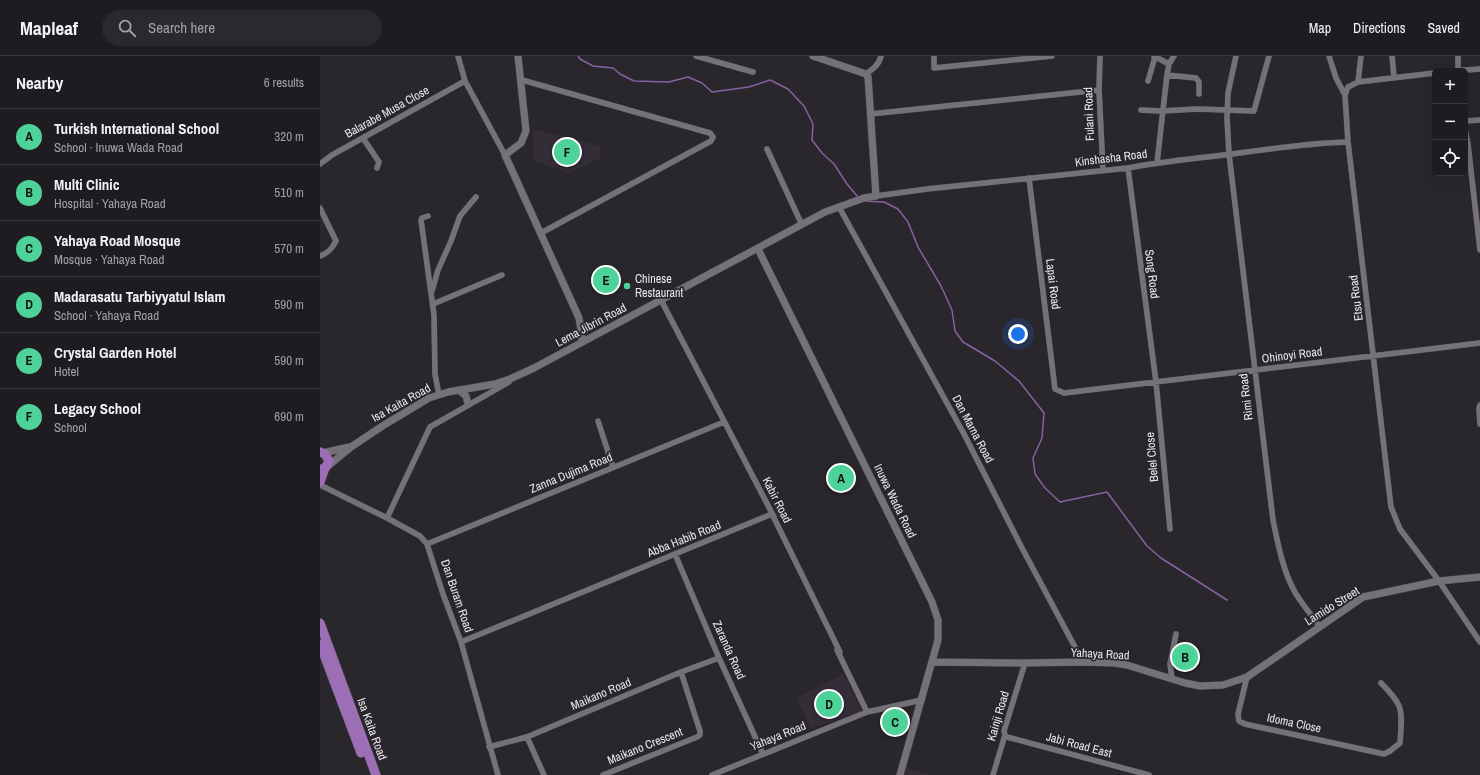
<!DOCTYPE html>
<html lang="en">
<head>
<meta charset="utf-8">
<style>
  body { margin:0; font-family:"Archivo Narrow",sans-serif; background:#2c292e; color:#f1f3f6 }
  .controls { position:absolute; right:12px; top:12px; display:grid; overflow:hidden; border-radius:6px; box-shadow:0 4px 16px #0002 }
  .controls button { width:36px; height:36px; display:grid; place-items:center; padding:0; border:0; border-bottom:1px solid #3c3a3f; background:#1f1c21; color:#f1f3f6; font:20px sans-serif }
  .you { position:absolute; left:698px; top:278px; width:14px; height:14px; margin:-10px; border:3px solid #fff; border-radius:50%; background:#1a73e8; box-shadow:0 0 0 6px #1a73e833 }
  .badge { display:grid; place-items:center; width:26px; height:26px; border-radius:50%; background:#4dd39a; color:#111; font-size:13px; font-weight:700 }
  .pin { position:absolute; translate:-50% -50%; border:2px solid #fff; box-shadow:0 1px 4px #0006 }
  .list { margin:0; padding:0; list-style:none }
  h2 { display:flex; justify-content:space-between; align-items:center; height:52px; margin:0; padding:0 16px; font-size:17px }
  h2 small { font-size:13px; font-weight:400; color:#a1a1a5 }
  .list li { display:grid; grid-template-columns:26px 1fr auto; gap:12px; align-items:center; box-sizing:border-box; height:56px; padding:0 16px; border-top:1px solid #3c3a3f }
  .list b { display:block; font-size:15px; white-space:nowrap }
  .list p { margin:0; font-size:13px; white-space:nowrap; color:#a1a1a5 }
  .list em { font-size:13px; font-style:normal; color:#a1a1a5 }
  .icon { flex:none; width:22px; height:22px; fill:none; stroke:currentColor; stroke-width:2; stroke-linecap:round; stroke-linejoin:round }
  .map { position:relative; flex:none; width:1160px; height:719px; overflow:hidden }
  header { display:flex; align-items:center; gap:24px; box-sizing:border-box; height:56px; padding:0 20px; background:#1f1c21; border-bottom:1px solid #3c3a3f }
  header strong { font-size:19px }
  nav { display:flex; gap:22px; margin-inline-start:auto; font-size:14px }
  .search { width:280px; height:36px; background:#2c292e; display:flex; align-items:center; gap:10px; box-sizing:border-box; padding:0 14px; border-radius:22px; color:#a1a1a5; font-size:15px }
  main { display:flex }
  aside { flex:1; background:#1f1c21 }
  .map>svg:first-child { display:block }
  .built { fill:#332d38 }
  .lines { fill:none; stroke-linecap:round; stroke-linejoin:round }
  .stream { stroke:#8861a0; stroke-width:1.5 }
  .minor-casing { stroke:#464347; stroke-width:6 }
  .tertiary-casing { stroke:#464347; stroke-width:8 }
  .primary-casing { stroke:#464347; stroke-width:10 }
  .minor { stroke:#757178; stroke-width:5.5 }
  .tertiary { stroke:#757178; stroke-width:7 }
  .primary { stroke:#9c6eb6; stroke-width:9 }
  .poi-dot { fill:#4dd39a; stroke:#29262c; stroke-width:1.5 }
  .labels { text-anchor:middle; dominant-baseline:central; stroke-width:3.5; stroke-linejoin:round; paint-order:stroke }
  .street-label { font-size:12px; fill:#e9e7ea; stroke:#29262c }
  .poi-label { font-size:12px; fill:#e9e7ea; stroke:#29262c; text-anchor:start }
</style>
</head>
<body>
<header>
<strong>Mapleaf</strong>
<div class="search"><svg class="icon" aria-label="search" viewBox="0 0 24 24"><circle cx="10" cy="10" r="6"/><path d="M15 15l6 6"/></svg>Search here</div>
<nav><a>Map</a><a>Directions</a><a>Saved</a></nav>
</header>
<main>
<aside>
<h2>Nearby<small>6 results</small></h2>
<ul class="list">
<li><span class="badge">A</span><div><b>Turkish International School</b><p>School · Inuwa Wada Road</p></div><em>320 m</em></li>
<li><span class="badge">B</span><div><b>Multi Clinic</b><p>Hospital · Yahaya Road</p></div><em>510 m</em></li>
<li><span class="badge">C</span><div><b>Yahaya Road Mosque</b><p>Mosque · Yahaya Road</p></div><em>570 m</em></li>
<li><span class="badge">D</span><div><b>Madarasatu Tarbiyyatul Islam</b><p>School · Yahaya Road</p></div><em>590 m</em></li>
<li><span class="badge">E</span><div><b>Crystal Garden Hotel</b><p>Hotel</p></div><em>590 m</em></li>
<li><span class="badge">F</span><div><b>Legacy School</b><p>School</p></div><em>690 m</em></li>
</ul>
</aside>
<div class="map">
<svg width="1160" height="719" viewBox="0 0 1160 719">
  <rect width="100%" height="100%" fill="#29262c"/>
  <!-- built -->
  <path class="built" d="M 213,73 L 280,90 L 281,102 L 249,117 L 214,105 Z
    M 523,618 L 542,655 L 490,673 L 477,641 Z
    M 587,712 L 611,719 L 585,719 Z"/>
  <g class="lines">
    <!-- stream -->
    <path class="stream" d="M 258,0 L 260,3 L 273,10 L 293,12 L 300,18 L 314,25 L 349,26 L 368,21 L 382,27 L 392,36 L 429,31 L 450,24 L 468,33 L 484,50 L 493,68 L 492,84 L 502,97 L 514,108 L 527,128 L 538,141
      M 542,145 L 564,146 L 578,153 L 588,166 L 598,191 L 621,230 L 632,254 L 635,275 L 643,286 L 675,305 L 699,325 L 724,357 L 722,382 L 713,402 L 715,418 L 725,432 L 740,446 L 787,436 L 827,490 L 841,502 L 907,544"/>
    <defs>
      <path id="minor" d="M 138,0 L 145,25 L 185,99
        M 376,0 L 433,16
        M 614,0 L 614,12 L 732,0
        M 780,0 L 779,34 L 783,114
        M 834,0 L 849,8
        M 916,0 L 908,37 L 907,62 L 909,98 L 953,464 C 958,488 963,516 976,538 C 983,549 992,560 1000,571
        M 1009,0 L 1016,22 L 1025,39
        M 1072,0 L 1074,21
        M 1138,0 L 1138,15
        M 1132,15 L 1160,13
        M 1115,17 L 1038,26 L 1028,31 L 1025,39 L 1028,86 L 1071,451 L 1080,473 L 1119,525 L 1160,586
        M 546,18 C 553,13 559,9 561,0
        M 847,19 L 876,22 L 879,26 L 879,38
        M 202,24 L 390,77 L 393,81 L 391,85 L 221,177
        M 828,25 L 835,1
        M 1038,26 L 1041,0
        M 821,54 L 842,55 L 877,53 L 934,55 L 949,0
        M 550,58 L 779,34
        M 1145,65 L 1160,64
        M 1145,73 L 1148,88 L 1160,194
        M 43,82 L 59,106 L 57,112
        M 447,93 L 482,169
        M 837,107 L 847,19 L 849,8 L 854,0
        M 0,108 L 12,99 L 145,25
        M 808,112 L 836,326 L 850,473
        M 709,122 L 735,333 L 744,337 L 1160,287
        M 556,140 L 607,133 L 808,112 C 845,105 882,102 919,97 C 955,92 992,87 1028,86
        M 519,151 L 644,378 L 702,492 L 763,606
        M 0,152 L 16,185 C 12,193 8,197 0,200
        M 108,160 L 102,162 L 101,164 L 114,259 L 115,318 L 119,339
        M 112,235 L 118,214 L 131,185 L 140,160 L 156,141
        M 341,244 L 454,461
        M 113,248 L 182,219
        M 1160,349 L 1159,352 L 1160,368
        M 278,365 L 293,411
        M 0,429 L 67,462 L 100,480 L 107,488 L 123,538 L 141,586 L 178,719
        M 67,462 L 110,371 L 189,326
        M 107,488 L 404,366
        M 355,498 L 399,602 L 443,698
        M 141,586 L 452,458 L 520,596
        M 517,594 L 547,656
        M 927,621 L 918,658 L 919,665 L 925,668 L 1064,698 L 1070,695 L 1080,687 C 1082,654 1085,651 1061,627
        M 852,623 L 850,608 L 856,578
        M 685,679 L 687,681 L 829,719
        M 207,681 L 224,719
        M 169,691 L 207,681 L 361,616 L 399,602
        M 283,719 L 377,681 L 380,679 L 380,675 L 361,616
        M 392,719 L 547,656 L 602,644
        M 673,719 L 685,679 L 684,675 L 705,607"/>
      <path id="tertiary" d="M 198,0 L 206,75 L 201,87 L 185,99 L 259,262 L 261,273 L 262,286
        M 438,193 L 612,546 L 618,564 L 618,584 L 580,719
        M 139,334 L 146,340 L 148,348
        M 3,397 L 29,391
        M 8,410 L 31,391 L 64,369 L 109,342 L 128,336 L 175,328 L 190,323 L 214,312 L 505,156 L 544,142 L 556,140 L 548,21 L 546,18 L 493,0
        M 613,606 L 705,607 L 763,606 L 795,607 L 807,609 L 865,627 L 880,630 L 903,629 L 927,621 L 1043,541 L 1119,525 L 1160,521"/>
      <path id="primary" d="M 0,396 L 5,398 L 9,405 L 6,411 L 0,414
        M 0,426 L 5,412
        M 0,567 L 56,719
        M 0,588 L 41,697"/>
    </defs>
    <!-- minor casing -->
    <use href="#minor" class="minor-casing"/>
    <!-- tertiary casing -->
    <use href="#tertiary" class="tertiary-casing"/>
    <!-- primary casing -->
    <use href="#primary" class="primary-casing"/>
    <!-- minor -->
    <use href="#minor" class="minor"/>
    <!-- tertiary -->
    <use href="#tertiary" class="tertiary"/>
    <!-- primary -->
    <use href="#primary" class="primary"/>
  </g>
  <!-- markers -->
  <circle class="poi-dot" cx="307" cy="230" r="4"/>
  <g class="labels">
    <!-- street labels -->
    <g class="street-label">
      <text transform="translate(67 56) rotate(-29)">Balarabe Musa Close</text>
      <text transform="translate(769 58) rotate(-92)">Fulani Road</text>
      <text transform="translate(791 102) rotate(-7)">Kinshasha Road</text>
      <text transform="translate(832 218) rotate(83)">Song Road</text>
      <text transform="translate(733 228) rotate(83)">Lapai Road</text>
      <text transform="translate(1036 242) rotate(-97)">Etsu Road</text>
      <text transform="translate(271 269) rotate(-28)">Lema Jibrin Road</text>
      <text transform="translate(972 299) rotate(-7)">Ohinoyi Road</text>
      <text transform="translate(926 341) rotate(-97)">Rimi Road</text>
      <text transform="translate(81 347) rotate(-29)">Isa Kaita Road</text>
      <text transform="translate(653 373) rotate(62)">Dan Marna Road</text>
      <text transform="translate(832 401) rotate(-95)">Belel Close</text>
      <text transform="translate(251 417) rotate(-22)">Zanna Dujima Road</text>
      <text transform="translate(457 444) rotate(63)">Kabir Road</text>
      <text transform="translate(575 445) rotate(64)">Inuwa Wada Road</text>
      <text transform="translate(364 483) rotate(-22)">Abba Habib Road</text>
      <text transform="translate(137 540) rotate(71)">Dan Buram Road</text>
      <text transform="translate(1012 550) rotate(-32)">Lamido Street</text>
      <text transform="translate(409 594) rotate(66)">Zaranda Road</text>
      <text transform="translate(780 598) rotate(3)">Yahaya Road</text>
      <text transform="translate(281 638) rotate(-23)">Maikano Road</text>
      <text transform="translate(678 660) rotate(-74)">Kainji Road</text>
      <text transform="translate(974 667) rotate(12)">Idoma Close</text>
      <text transform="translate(52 673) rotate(70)">Isa Kaita Road</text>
      <text transform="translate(458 680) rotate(-22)">Yahaya Road</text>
      <text transform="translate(759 689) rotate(15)">Jabi Road East</text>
      <text transform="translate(325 690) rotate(-22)">Maikano Crescent</text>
    </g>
    <!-- poi labels -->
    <g class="poi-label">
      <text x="315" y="223">Chinese<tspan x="315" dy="14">Restaurant</tspan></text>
    </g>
  </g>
</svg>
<div class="controls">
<button>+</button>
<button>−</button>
<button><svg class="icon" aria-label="locate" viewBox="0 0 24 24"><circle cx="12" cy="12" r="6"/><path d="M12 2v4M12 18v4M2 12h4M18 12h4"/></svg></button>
</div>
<div class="you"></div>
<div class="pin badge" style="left:521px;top:422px">A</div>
<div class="pin badge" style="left:865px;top:601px">B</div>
<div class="pin badge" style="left:575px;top:666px">C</div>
<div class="pin badge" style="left:509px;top:648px">D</div>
<div class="pin badge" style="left:286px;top:224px">E</div>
<div class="pin badge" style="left:247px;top:96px">F</div>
</div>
</main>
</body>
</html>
